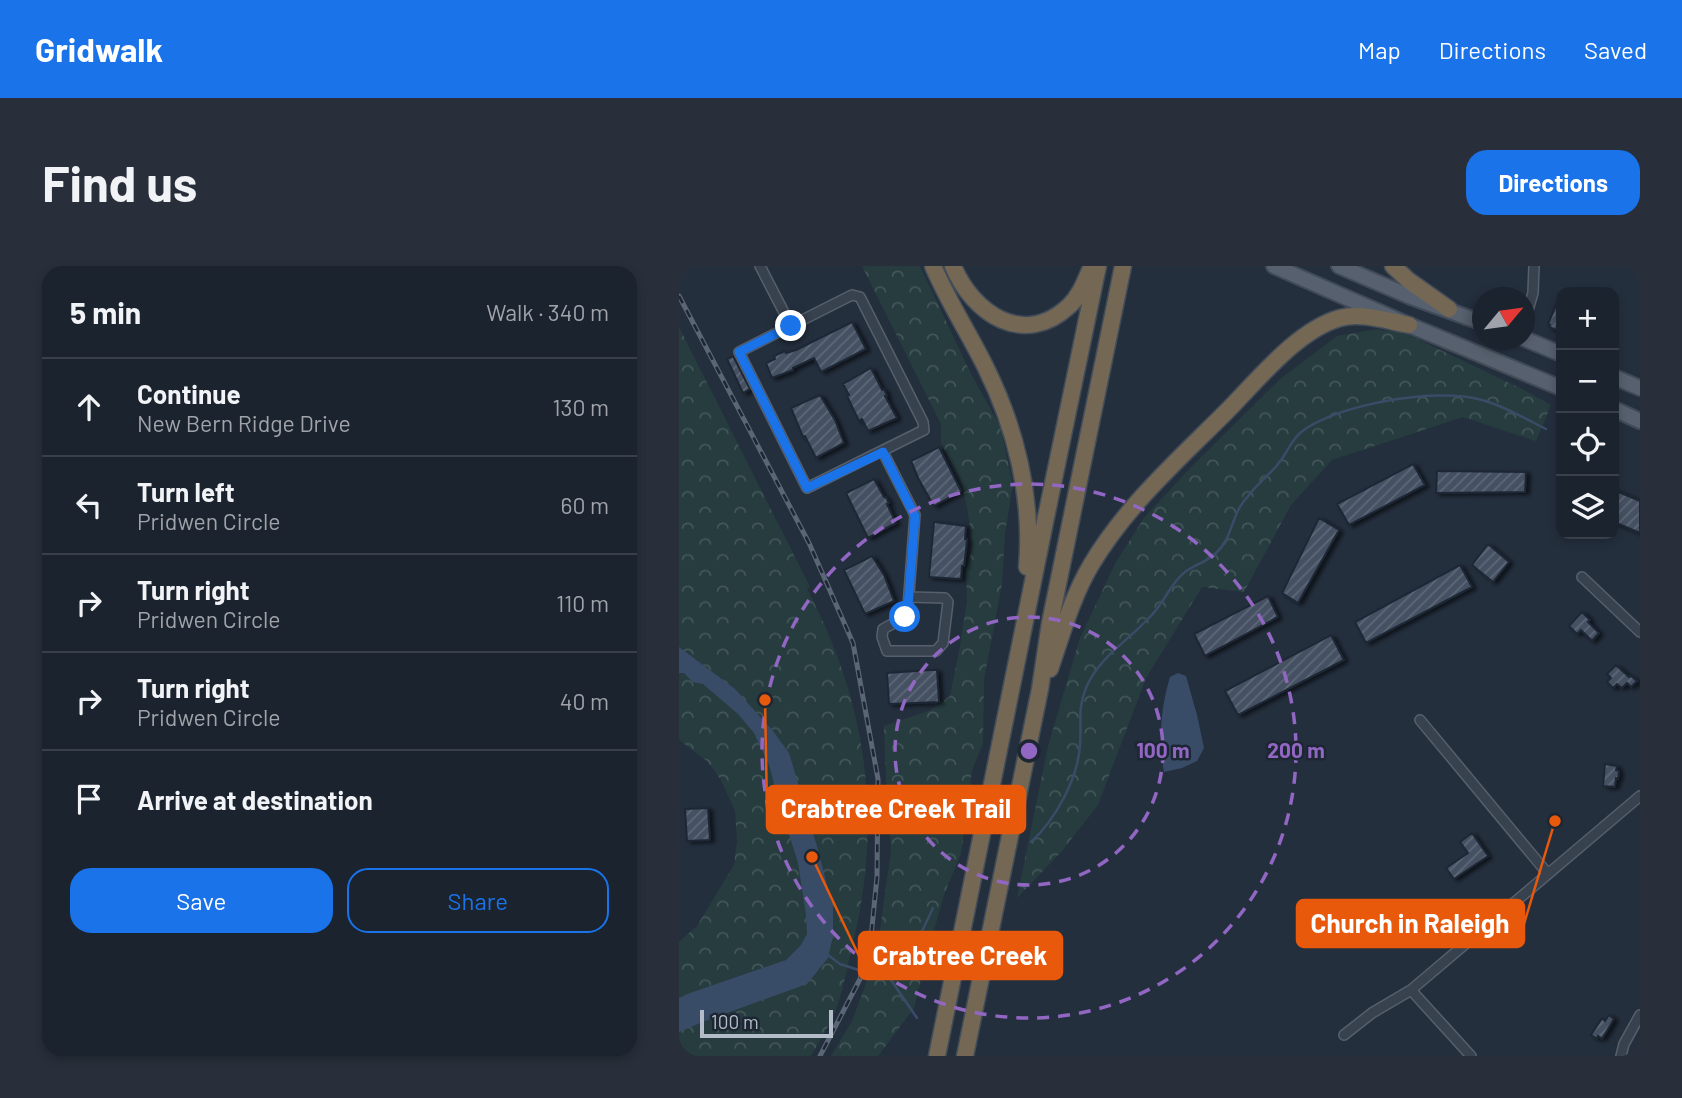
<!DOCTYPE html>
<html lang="en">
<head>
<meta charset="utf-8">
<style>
  body { margin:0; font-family:Barlow,sans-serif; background:#282f3a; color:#f1f3f6 }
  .controls { position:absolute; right:21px; top:21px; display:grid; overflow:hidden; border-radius:14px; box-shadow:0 4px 10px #0003 }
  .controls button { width:63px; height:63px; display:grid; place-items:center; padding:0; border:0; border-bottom:2px solid #39404a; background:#1b232e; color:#f1f3f6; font:35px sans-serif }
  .compass { position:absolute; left:793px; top:21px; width:63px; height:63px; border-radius:50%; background:#1b232e; box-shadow:0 4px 10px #0003; rotate:61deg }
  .scale { position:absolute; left:21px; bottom:18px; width:133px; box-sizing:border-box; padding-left:7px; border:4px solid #b4bcc9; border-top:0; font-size:19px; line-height:24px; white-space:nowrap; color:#b4bcc9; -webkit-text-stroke:5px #1d2633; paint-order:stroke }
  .stop { position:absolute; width:21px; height:21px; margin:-16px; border:5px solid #1a73e8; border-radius:50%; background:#fff }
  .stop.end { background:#1a73e8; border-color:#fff; box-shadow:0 2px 7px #0008 }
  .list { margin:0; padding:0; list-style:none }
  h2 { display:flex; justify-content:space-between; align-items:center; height:91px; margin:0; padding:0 28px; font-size:30px }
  h2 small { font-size:23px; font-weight:400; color:#a0a4aa }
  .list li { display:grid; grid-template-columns:46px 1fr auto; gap:21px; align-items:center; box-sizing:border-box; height:98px; padding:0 28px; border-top:2px solid #39404a }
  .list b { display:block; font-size:26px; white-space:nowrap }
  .list p { margin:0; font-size:23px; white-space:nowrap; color:#a0a4aa }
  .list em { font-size:23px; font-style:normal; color:#a0a4aa }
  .actions { display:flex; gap:14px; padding:21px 28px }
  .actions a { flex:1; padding:16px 0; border:2px solid #1a73e8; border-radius:21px; text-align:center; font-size:24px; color:#1a73e8 }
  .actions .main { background:#1a73e8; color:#fff }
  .icon { flex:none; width:38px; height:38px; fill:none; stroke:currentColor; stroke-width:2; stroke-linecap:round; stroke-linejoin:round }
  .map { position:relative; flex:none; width:961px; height:790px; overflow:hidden; border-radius:21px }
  header { display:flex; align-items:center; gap:42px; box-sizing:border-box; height:98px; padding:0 35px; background:#1a73e8; color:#fff }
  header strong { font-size:33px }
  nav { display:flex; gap:38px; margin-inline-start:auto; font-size:24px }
  .intro { display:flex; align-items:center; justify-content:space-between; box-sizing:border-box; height:168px; padding:0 42px }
  h1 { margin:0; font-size:49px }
  .button { padding:18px 32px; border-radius:21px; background:#1a73e8; color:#fff; font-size:24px; font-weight:700 }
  main { display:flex; gap:42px; padding:0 42px }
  aside { flex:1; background:#1b232e; border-radius:21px; box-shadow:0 4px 10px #0003 }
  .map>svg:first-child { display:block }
  .forest { fill:url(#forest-crowns) }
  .water { fill:#394c67 }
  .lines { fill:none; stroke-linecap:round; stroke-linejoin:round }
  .stream { stroke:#394c67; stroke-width:2.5 }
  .building { fill:url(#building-hatch); stroke:#1f2835; stroke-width:2; filter:url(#shadow) }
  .street-casing { stroke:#565f6c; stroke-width:12 }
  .primary-casing { stroke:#414a57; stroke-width:18 }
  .highway-casing { stroke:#434c59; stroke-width:19 }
  .street { stroke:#38414e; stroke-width:9 }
  .primary { stroke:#56606e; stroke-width:14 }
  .highway { stroke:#746855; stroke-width:16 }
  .rail-casing { stroke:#5a6575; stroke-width:5 }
  .rail { stroke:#1d2633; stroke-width:2.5; stroke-dasharray:8; stroke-linecap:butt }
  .route { stroke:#1a73e8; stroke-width:9 }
  .ring { fill:none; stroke:#9266c3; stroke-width:3.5; stroke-dasharray:12 9 }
  .centre { fill:#9266c3; stroke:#1d2633; stroke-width:3.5 }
  .ring-label { font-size:21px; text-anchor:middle; font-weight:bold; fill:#9266c3; stroke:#1d2633; stroke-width:5; stroke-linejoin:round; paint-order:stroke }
  .leader { fill:none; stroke:#e8590c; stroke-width:2.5 }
  .callout-dot { fill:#e8590c; stroke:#1d2633; stroke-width:2.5 }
  .callout { fill:#e8590c; stroke:#e8590c; stroke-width:2.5 }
  .callout-label { font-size:26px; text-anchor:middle; font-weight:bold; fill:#fff }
</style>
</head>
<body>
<header>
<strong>Gridwalk</strong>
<nav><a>Map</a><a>Directions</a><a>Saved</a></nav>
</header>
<div class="intro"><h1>Find us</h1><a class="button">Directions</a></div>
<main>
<aside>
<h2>5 min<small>Walk · 340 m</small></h2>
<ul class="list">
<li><svg class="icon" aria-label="ahead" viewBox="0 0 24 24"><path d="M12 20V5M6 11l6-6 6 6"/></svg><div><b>Continue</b><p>New Bern Ridge Drive</p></div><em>130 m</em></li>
<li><svg class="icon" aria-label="left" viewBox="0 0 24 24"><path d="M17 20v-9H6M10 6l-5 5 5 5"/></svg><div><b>Turn left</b><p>Pridwen Circle</p></div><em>60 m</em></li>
<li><svg class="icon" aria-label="right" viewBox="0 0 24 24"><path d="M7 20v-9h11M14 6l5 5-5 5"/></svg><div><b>Turn right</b><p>Pridwen Circle</p></div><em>110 m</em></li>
<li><svg class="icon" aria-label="right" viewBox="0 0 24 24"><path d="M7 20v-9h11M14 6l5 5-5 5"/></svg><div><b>Turn right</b><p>Pridwen Circle</p></div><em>40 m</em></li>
<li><svg class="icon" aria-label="arrive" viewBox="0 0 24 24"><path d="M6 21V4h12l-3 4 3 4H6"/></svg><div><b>Arrive at destination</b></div></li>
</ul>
<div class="actions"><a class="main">Save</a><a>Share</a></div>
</aside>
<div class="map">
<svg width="961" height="790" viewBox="0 0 961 790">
  <defs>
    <pattern id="forest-crowns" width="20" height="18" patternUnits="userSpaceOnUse" patternTransform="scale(1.75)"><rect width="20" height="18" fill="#263c3f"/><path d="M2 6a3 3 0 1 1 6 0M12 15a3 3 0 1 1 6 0" fill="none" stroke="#435659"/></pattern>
    <pattern id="building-hatch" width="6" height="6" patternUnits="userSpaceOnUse" patternTransform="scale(1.75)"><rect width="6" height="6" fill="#455162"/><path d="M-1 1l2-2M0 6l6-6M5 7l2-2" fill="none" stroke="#5d6877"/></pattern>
    <filter id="shadow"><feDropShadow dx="4" dy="2" stdDeviation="2" flood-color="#0009"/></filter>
  </defs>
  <rect width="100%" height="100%" fill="#242f3e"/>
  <!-- forest -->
  <path class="forest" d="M 183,0 L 241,0 L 292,108 L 321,160 L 334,219 L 326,267 L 323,318 L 305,414 L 304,477 L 293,504 L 282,588 L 266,626 L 249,685 L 235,742 L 199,790 L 152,790 L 173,755 L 189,712 L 199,679 L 212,584 L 207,513 L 205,460 L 252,444 L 271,430 L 281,380 L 288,335 L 287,304 L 294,280 L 288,241 L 281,212 L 262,177 L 262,158 Z
    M 0,61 L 131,321 L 128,323 C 137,341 146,358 153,377 C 193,474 199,579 173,681 C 169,699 165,719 159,738 C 153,756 142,773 132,790 L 0,790 L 0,676 L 18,660 L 55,599 L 58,575 L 56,545 L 42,514 L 28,495 L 0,474 Z
    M 698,63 L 728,68 L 845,124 L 872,139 L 857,175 L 784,151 L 653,194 L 612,239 L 565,326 L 523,321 L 467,412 L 419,539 L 382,586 L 338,632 L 369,480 L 401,372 L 437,296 L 465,252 L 513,200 L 600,114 L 658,70 Z"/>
  <!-- water -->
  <path class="water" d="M 0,381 L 56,423 L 94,465 L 110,487 L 138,580 L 154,642 L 154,670 L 149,692 L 128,718 L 26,755 L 0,766 L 0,732 L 11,727 L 107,694 L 122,679 L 128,668 L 127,649 L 119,597 L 100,536 L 90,499 L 75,467 L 59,448 L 24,418 L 14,416 L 5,407 L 0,407 Z
    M 499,407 L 507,410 L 518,449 L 525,482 L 518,495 L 503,502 L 485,506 C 479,475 482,441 491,411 Z"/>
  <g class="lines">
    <!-- stream -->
    <path class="stream" d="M 352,576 C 376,554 399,513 401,479 C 403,458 398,443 407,422 C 421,388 455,372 477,344 C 487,332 493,316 506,306 C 515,299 528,296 537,287 C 551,275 552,256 561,241 C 564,235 570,230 574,224 C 582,215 592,207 600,197 C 607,188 612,175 621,167 C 656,138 756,122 799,133 C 823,139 845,152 867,163
      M 149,689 L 161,698 L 186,706 L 201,698 L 223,700 L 235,682 L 254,642
      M 201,698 L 238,752"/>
  </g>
  <!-- building -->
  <path class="building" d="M 882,27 L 882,66 L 870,61 L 871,59 L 869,58 Z
    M 173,56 L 187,83 L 142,106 L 135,92 L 114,102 L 114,104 L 93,112 L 87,97 L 96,93 L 95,90 L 106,85 L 107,87 L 117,84 Z
    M 54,90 L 71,123 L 64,127 L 48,93 Z
    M 192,102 L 203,124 L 205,123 L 208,130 L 206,130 L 218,152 L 189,165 L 183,153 L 180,155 L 168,130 L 170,129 L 164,118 Z
    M 141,129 L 156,154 L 165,177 L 137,192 L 126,170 L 124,171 L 112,142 Z
    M 260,181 L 282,225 L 255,240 L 240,214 L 232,195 Z
    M 734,198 L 746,219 L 670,259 L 658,238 Z
    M 758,205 L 847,206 L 846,226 L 757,227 Z
    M 195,213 L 205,231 L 207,231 L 210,237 L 208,238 L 217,257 L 189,272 L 167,227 Z
    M 935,224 L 961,235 L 961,267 L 935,256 Z
    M 640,252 L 660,264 L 619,337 L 603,327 Z
    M 255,256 L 287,260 L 286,273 L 288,273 L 287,284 L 285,300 L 283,300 L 282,313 L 250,311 Z
    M 809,278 L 830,296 L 814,316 L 793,299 Z
    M 193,290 L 205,309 L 215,335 L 186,348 L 165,304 Z
    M 781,299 L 793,321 L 687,377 L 676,356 Z
    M 589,330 L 599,351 L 526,390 L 515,368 Z
    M 903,346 L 911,354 L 909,356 L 920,367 L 913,375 L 902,364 L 898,368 L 890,360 Z
    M 652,369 L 665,394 L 559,449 L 546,425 Z
    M 937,399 L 950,411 L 952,410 L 958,415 L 952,421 L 948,417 L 943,422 L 938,418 L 934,422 L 928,416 L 932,412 L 928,408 Z
    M 252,404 L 258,404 L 260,436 L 210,438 L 208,407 Z
    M 926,498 L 938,500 L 937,504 L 940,505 L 939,513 L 937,512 L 936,521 L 924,520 Z
    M 29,542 L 31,574 L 8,575 L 6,543 Z
    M 793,567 L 809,590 L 775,613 L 767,602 L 789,587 L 781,576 Z
    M 930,749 L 935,753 L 923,773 L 919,770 L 918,773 L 912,769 L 923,752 L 926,755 Z"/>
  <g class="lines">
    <defs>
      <path id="street" d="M 81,0 L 112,60
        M 173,29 L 181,31 L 244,156 L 245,164 L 128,222 L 60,86 Z
        M 846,54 L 854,27 L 855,0
        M 204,186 L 236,249 L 229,340 L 226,351 L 204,363 L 203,371 L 208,385 L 257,385 L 264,377 L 269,336 L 266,332 L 230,331
        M 903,311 L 961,366
        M 741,454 L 869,608
        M 732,724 L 792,790
        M 665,769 L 693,747 L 732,724 L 961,530
        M 942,790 L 945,778 L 961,749"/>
      <path id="primary" d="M 595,0 L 730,59 L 882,122
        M 660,0 L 732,31 L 804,57
        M 846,73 L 882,88
        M 935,111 L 961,122
        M 935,143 L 961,155"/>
      <path id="highway" d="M 254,0 C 269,35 289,66 306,100 C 337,162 354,232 348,301
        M 274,0 C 294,48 345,82 390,40 C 401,30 406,15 412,2
        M 714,0 L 729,14 L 770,43
        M 371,403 C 383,368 393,331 412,299 C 447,240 499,194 547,146 C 578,115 618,64 661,52 C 683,46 708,55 730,59
        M 258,790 L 366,256 L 419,0
        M 286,790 L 361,423 L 371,357 L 444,0"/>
    </defs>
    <!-- street casing -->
    <use href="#street" class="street-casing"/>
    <!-- primary casing -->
    <use href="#primary" class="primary-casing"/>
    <!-- highway casing -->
    <use href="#highway" class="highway-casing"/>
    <!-- street -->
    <use href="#street" class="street"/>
    <!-- primary -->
    <use href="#primary" class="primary"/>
    <!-- highway -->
    <use href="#highway" class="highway"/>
    <defs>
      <path id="rail" d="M 0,30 L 130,277 L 174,377 L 199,513 L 198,611 L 191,681 L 181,713 L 141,790"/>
    </defs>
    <!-- rail casing -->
    <use href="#rail" class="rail-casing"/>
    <!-- rail -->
    <use href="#rail" class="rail"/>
  </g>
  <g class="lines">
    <!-- route -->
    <path class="route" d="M 112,60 L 60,86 L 128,222 L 204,186 L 236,250 L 229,340 L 226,351"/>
  </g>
  <!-- distance rings -->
  <g class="ring">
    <circle cx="350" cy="485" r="134"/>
    <circle cx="350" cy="485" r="267"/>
  </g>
  <circle cx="350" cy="485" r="10" class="centre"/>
  <g class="ring-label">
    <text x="484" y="492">100 m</text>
    <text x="617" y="492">200 m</text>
  </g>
  <!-- callouts -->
  <path class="leader" d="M86 434L88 543M876 555L845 658M133 591L180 690"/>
  <g class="callout-dot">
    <circle cx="86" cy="434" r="7"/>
    <circle cx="876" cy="555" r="7"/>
    <circle cx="133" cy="591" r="7"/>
  </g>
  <g class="callout">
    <rect x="88" y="520" width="258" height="47" rx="7"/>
    <rect x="618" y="634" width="227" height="47" rx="7"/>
    <rect x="180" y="666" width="203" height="47" rx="7"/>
  </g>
  <g class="callout-label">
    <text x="217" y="552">Crabtree Creek Trail</text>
    <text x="731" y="667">Church in Raleigh</text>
    <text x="281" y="699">Crabtree Creek</text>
  </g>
</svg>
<div class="controls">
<button>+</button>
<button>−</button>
<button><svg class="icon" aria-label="locate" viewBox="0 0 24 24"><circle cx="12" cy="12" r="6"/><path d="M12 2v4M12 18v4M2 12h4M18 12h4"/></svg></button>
<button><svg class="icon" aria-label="layers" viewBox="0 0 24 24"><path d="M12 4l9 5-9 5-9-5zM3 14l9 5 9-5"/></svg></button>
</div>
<svg class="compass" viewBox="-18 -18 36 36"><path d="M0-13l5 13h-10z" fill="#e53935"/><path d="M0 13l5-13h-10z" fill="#a0a4aa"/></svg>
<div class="scale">100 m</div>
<div class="stop" style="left:226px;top:351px"></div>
<div class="stop end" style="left:112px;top:60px"></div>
</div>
</main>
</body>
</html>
